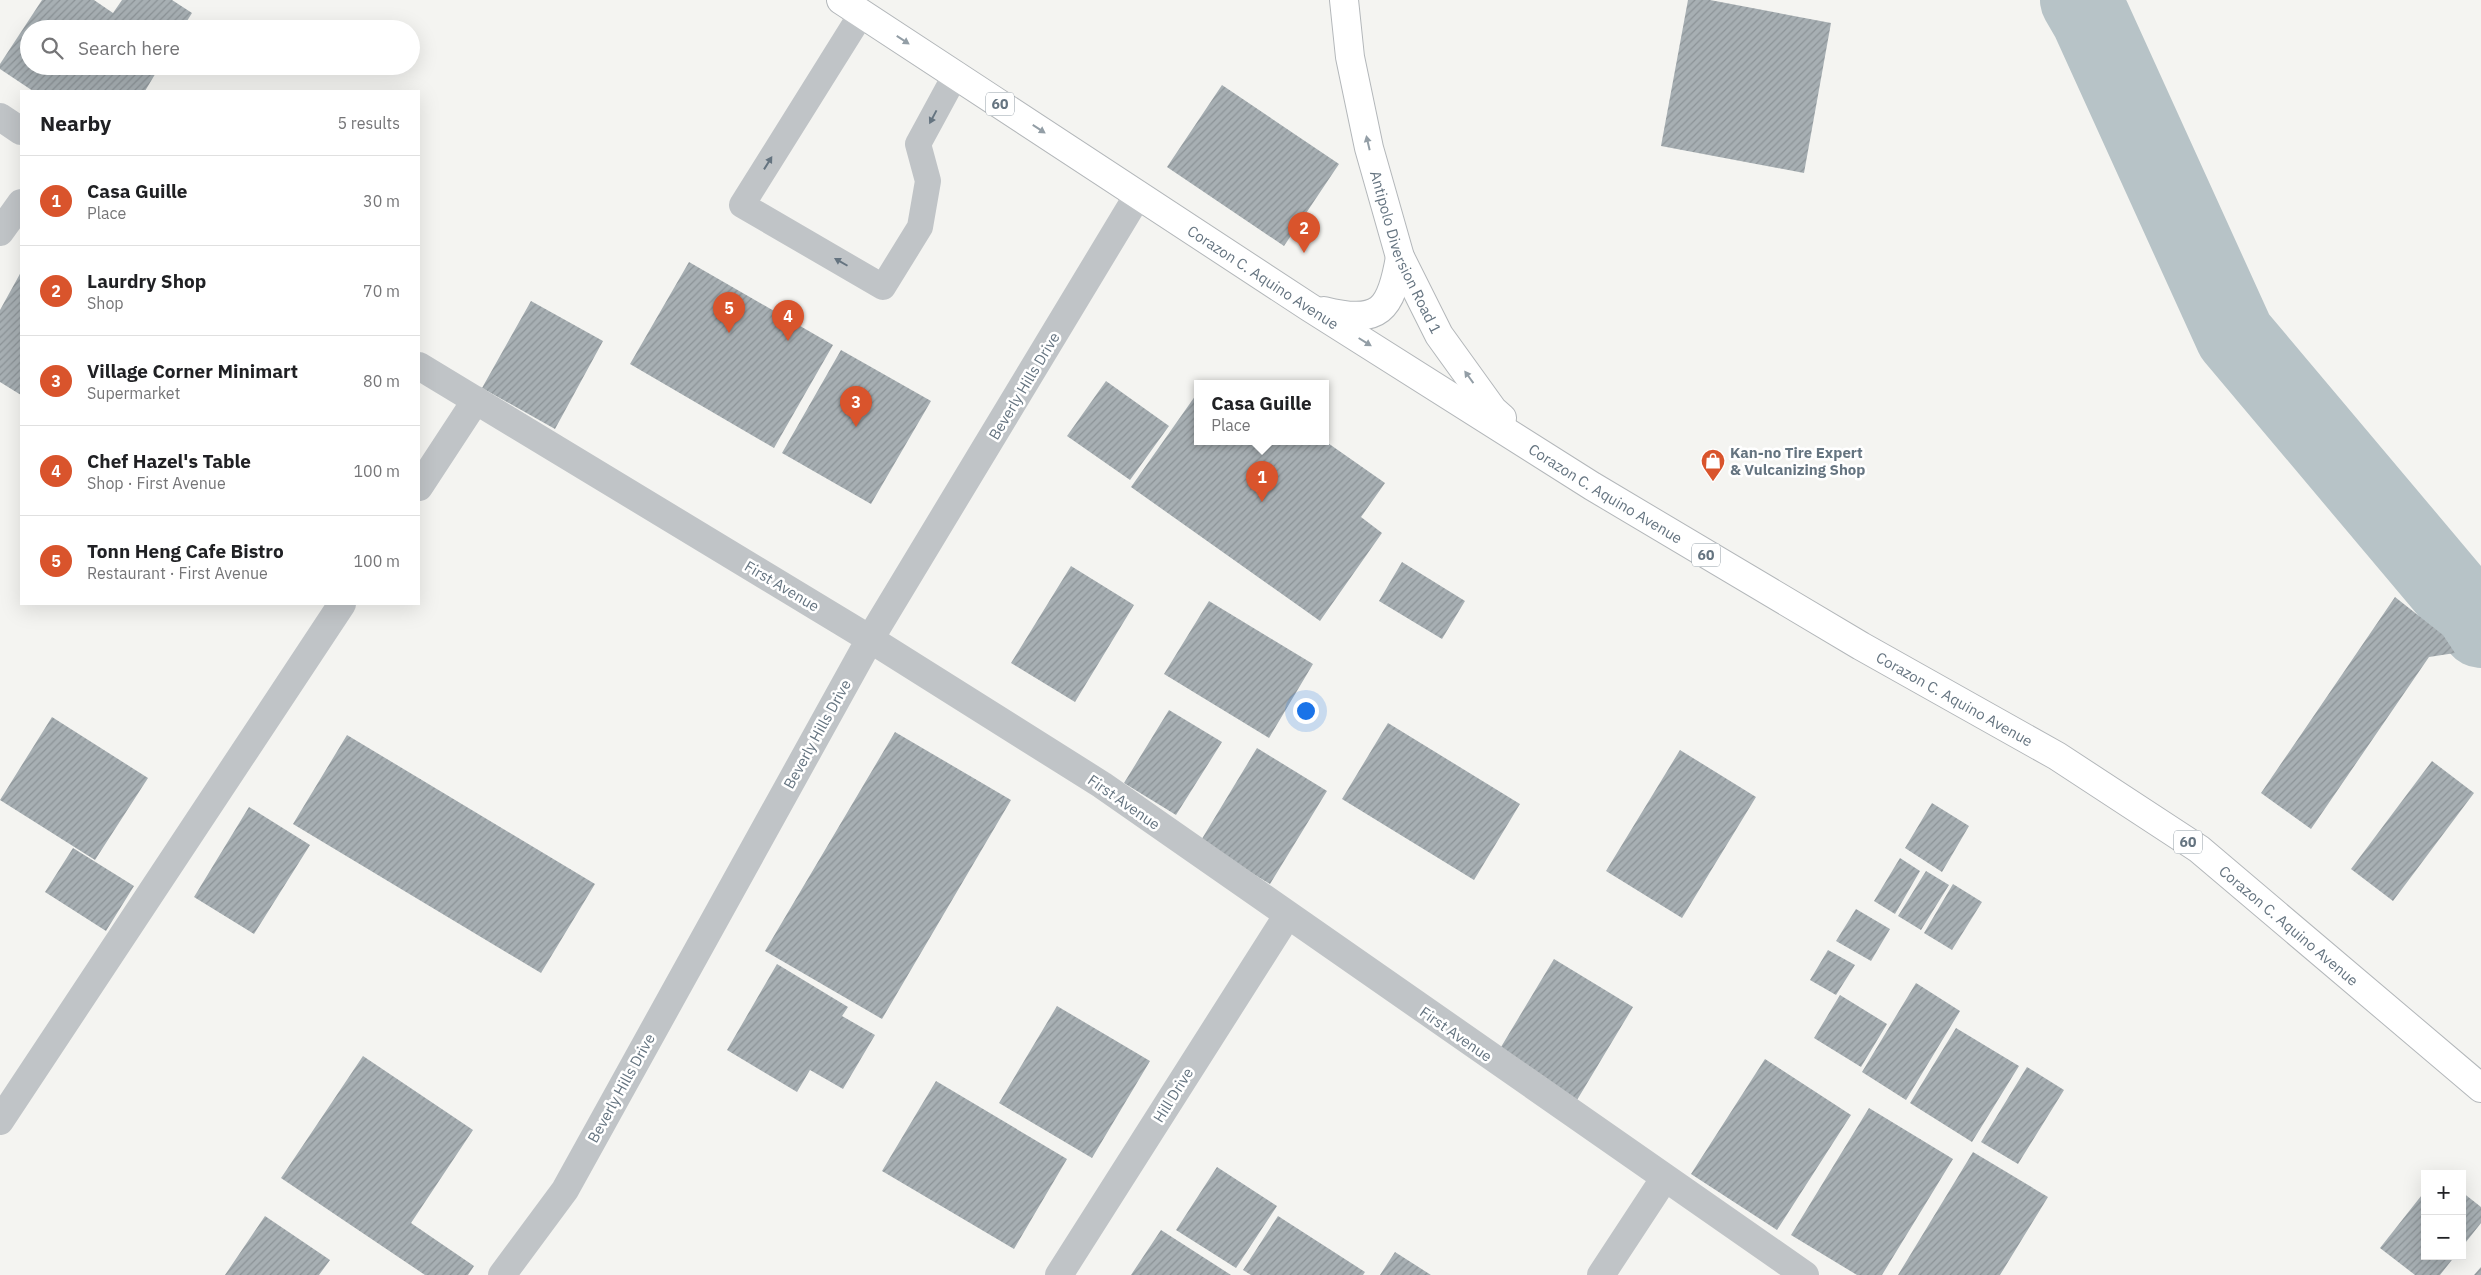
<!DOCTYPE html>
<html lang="en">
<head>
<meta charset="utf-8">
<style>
  body { margin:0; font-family:"IBM Plex Sans",sans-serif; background:#f6f6f6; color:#202124 }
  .controls { position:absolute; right:15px; bottom:15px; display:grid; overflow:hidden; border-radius:0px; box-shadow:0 5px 20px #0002 }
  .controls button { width:45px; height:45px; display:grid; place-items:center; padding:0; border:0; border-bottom:1px solid #e0e0e0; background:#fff; color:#202124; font:25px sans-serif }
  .you { position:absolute; left:1305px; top:710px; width:18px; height:18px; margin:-12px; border:4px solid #fff; border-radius:50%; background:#1a73e8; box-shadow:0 0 0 8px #1a73e833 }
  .badge { display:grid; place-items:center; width:32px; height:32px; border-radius:50%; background:#d9542c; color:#fff; font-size:16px; font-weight:700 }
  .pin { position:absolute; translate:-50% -41px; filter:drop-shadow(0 1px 2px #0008) }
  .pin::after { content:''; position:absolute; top:26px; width:18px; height:15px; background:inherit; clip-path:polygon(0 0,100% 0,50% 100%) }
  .popup { position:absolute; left:1194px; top:380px; width:135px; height:65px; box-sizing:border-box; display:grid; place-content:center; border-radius:0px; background:#fff; filter:drop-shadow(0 1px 4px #0005); font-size:16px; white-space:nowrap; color:#757577 }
  .popup b { font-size:19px; color:#202124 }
  .popup::after { content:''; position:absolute; left:50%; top:100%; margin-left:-10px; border:10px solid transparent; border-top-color:#fff }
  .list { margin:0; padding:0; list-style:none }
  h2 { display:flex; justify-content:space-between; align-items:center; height:65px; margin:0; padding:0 20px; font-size:21px }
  h2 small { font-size:16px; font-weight:400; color:#757577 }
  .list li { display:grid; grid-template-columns:32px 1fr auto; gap:15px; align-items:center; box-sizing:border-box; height:90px; padding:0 20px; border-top:1px solid #e0e0e0 }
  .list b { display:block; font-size:19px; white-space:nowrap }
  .list p { margin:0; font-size:16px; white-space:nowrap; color:#757577 }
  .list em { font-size:16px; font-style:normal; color:#757577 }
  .icon { flex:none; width:28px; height:28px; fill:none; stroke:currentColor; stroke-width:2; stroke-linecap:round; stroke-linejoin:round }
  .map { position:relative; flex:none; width:2481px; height:1275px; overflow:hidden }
  .search { position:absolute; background:#fff; box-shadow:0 5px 20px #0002; left:20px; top:20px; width:400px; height:55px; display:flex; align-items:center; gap:12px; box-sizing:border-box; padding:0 18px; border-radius:28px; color:#757577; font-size:19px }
  .panel { position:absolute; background:#fff; box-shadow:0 5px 20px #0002; left:20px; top:90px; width:400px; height:515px; border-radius:0px }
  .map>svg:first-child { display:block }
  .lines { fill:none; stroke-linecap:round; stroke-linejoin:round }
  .river { stroke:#b7c3c7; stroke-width:80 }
  .building { fill:url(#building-hatch) }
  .primary-casing { stroke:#b3b7ba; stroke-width:30 }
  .lane { stroke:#c0c4c7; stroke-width:26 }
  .street { stroke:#c0c4c7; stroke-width:28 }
  .primary { stroke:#fff; stroke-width:28 }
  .oneway { fill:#939ea6 }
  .oneway2 { fill:#657480 }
  .labels { text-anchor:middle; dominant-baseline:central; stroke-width:5; stroke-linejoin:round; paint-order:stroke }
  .shield { fill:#fff; stroke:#939ea6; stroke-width:1 }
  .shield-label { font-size:14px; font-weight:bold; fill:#657480 }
  .street-label { font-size:15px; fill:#657480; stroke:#fff }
  .poi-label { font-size:15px; font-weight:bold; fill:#657480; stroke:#fff; text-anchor:start }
</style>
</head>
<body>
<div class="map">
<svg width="2481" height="1275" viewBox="0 0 2481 1275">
  <defs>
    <pattern id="building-hatch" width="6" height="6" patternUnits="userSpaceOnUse" patternTransform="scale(1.25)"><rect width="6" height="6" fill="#a7afb3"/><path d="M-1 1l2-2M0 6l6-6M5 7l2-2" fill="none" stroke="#8c9397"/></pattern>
  </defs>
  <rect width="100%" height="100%" fill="#f4f4f1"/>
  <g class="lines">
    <!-- river -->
    <path class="river" d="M 2080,0 L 2091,19 L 2235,336 L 2481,628"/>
  </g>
  <!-- building -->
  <path class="building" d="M 42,0 L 94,0 L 113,13 L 122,0 L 172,0 L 192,13 L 182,29 L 29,29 L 29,66 L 160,66 L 145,91 L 33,91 L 0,69 L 0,64 Z
    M 1688,0 L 1710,0 L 1831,23 L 1804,173 L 1661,146 Z
    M 1222,85 L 1339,164 L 1284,246 L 1167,167 Z
    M 689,262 L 833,345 L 774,448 L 630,364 Z
    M 21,272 L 21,395 L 0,382 L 0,310 Z
    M 531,301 L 603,341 L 555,429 L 482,388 Z
    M 841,350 L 931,401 L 871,504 L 782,453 Z
    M 1106,381 L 1169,426 L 1130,480 L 1067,436 Z
    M 1198,392 L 1198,441 L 1325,441 L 1385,483 L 1361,517 L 1382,533 L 1320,621 L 1131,487 Z
    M 1402,562 L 1465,601 L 1442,639 L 1379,601 Z
    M 1071,566 L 1134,605 L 1075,702 L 1011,663 Z
    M 2395,597 L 2443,635 L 2455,653 L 2429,657 L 2311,829 L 2261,793 Z
    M 1209,601 L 1313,664 L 1269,738 L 1164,674 Z
    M 1169,710 L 1222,742 L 1176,815 L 1124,783 Z
    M 52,717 L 148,778 L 95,860 L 0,800 Z
    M 1388,723 L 1520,804 L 1474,880 L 1342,799 Z
    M 895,732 L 1011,800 L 882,1019 L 765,951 Z
    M 347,735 L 595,884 L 541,973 L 293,824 Z
    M 1257,748 L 1327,791 L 1270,884 L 1200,842 Z
    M 1680,750 L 1756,797 L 1682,918 L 1606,871 Z
    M 2432,761 L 2474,793 L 2393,901 L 2351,869 Z
    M 1932,803 L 1969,826 L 1942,872 L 1905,848 Z
    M 249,807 L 310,845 L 254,934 L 194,897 Z
    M 73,848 L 134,886 L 106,931 L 45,892 Z
    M 1900,858 L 1920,871 L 1895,914 L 1874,901 Z
    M 1926,871 L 1949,885 L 1921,930 L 1898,916 Z
    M 1953,884 L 1982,902 L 1952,950 L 1924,933 Z
    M 1856,909 L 1890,929 L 1871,961 L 1836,941 Z
    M 1828,950 L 1855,965 L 1836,995 L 1810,980 Z
    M 1554,959 L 1633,1007 L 1577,1100 L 1498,1052 Z
    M 777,964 L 848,1007 L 842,1016 L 875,1035 L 843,1089 L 810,1070 L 797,1092 L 727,1050 Z
    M 1916,983 L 1960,1011 L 1906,1100 L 1862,1072 Z
    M 1840,995 L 1887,1024 L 1861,1067 L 1814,1038 Z
    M 1057,1006 L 1150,1061 L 1092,1158 L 999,1103 Z
    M 1956,1028 L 2019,1066 L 1972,1142 L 1910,1103 Z
    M 363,1056 L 473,1130 L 411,1223 L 474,1266 L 468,1275 L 425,1275 L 281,1178 Z
    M 1765,1059 L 1851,1115 L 1777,1230 L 1691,1174 Z
    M 2027,1067 L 2064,1090 L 2018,1164 L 1981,1142 Z
    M 936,1081 L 1067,1159 L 1014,1249 L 882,1171 Z
    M 1869,1108 L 1953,1159 L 1882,1275 L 1857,1275 L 1791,1235 Z
    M 1973,1152 L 2048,1197 L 2000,1275 L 1898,1275 Z
    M 1217,1167 L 1277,1206 L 1236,1268 L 1176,1230 Z
    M 2425,1191 L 2425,1256 L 2455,1256 L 2440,1275 L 2415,1275 L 2380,1248 Z
    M 2462,1192 L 2481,1207 L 2481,1223 L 2462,1247 Z
    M 265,1216 L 330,1260 L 319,1275 L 225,1275 Z
    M 1278,1216 L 1365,1272 L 1363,1275 L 1251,1275 L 1243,1270 Z
    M 1161,1230 L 1231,1275 L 1131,1275 Z
    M 1395,1252 L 1431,1275 L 1380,1275 Z
    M 2481,1267 L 2481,1275 L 2474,1275 Z"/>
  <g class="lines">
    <defs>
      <g id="primary">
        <path id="s1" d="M 841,0 L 1309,307 L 1592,486 L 1861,646 L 2057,756 L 2199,849 L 2481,1088"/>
        <path id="s2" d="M 1344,0 L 1350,57 L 1369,148 L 1400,257 L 1439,335 L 1493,410 L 1502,418"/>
        <path d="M 1324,311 C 1380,325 1391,310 1400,257"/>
      </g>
    </defs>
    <!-- primary casing -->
    <use href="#primary" class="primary-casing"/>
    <!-- lane -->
    <path class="lane" d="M 862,13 L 742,205 L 883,287 L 920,227 L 928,181 L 918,144 L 956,74"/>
    <!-- street -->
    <path class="street" d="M 0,117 L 21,131
      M 0,232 L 21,203
      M 419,366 L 870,639 L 1102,785 L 1805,1275
      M 419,487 L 476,400
      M 0,1121 L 342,604
      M 502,1275 L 565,1190 L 870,639 L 1138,195
      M 1059,1275 L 1287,916
      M 1601,1275 L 1664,1179"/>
    <!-- primary -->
    <use href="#primary" class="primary"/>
  </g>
  <!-- one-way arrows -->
  <defs><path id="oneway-solid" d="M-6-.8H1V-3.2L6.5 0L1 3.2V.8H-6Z" transform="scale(1.25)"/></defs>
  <g class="oneway">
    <use href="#oneway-solid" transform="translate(903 40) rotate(33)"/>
    <use href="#oneway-solid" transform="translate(1039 129) rotate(33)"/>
    <use href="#oneway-solid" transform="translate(1368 143) rotate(-103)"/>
    <use href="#oneway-solid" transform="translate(1365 342) rotate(32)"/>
    <use href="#oneway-solid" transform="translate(1469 377) rotate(-126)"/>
  </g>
  <g class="oneway2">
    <use href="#oneway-solid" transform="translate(933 117) rotate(118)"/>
    <use href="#oneway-solid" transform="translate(768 163) rotate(-58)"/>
    <use href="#oneway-solid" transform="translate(841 262) rotate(-150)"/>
  </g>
  <!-- icons -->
  <defs>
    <symbol id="shop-pin" viewBox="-11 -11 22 30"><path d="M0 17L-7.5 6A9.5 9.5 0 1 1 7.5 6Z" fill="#d9542c" stroke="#fff"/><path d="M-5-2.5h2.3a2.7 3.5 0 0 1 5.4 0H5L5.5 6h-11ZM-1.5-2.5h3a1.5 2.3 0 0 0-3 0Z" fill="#fff"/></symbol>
  </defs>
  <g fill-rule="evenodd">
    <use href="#shop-pin" x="1699" y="447" width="28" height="38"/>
  </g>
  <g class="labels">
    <!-- shield labels -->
    <g class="shield">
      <rect x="986" y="92.5" width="28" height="23" rx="4"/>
      <rect x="1692" y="543.5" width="28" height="23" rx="4"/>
      <rect x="2174" y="830.5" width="28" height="23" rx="4"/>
    </g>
    <g class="shield-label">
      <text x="1000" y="104">60</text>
      <text x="1706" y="555">60</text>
      <text x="2188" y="842">60</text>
    </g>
    <!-- street labels -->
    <g class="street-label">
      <text stroke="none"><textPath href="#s2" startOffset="261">Antipolo Diversion Road 1</textPath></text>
      <text stroke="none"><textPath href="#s1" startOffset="505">Corazon C. Aquino Avenue</textPath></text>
      <text transform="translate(1024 386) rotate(-59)">Beverly Hills Drive</text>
      <text stroke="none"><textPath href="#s1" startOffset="910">Corazon C. Aquino Avenue</textPath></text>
      <text transform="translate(782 586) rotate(31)">First Avenue</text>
      <text stroke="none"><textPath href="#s1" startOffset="1315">Corazon C. Aquino Avenue</textPath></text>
      <text transform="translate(817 734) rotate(-61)">Beverly Hills Drive</text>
      <text transform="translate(1124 802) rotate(35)">First Avenue</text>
      <text stroke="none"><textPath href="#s1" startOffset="1720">Corazon C. Aquino Avenue</textPath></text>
      <text transform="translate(1456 1034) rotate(35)">First Avenue</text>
      <text transform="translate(621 1088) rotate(-61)">Beverly Hills Drive</text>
      <text transform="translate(1173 1095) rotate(-58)">Hill Drive</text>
    </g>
    <!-- poi labels -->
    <g class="poi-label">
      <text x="1730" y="452">Kan-no Tire Expert<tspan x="1730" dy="17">&amp; Vulcanizing Shop</tspan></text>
    </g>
  </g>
</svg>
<div class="controls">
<button>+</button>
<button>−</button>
</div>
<div class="you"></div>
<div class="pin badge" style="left:1262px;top:502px">1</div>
<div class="popup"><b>Casa Guille</b>Place</div>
<div class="pin badge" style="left:1304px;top:253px">2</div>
<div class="pin badge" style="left:856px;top:427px">3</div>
<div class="pin badge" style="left:788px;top:341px">4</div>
<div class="pin badge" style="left:729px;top:333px">5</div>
<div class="search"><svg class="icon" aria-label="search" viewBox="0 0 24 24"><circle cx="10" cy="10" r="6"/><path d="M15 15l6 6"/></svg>Search here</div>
<section class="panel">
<h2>Nearby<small>5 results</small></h2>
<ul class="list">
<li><span class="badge">1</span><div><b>Casa Guille</b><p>Place</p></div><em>30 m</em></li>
<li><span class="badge">2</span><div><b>Laurdry Shop</b><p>Shop</p></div><em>70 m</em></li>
<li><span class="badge">3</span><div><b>Village Corner Minimart</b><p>Supermarket</p></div><em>80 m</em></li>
<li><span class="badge">4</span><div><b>Chef Hazel's Table</b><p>Shop · First Avenue</p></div><em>100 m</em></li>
<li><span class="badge">5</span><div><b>Tonn Heng Cafe Bistro</b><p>Restaurant · First Avenue</p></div><em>100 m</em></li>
</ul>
</section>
</div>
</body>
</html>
